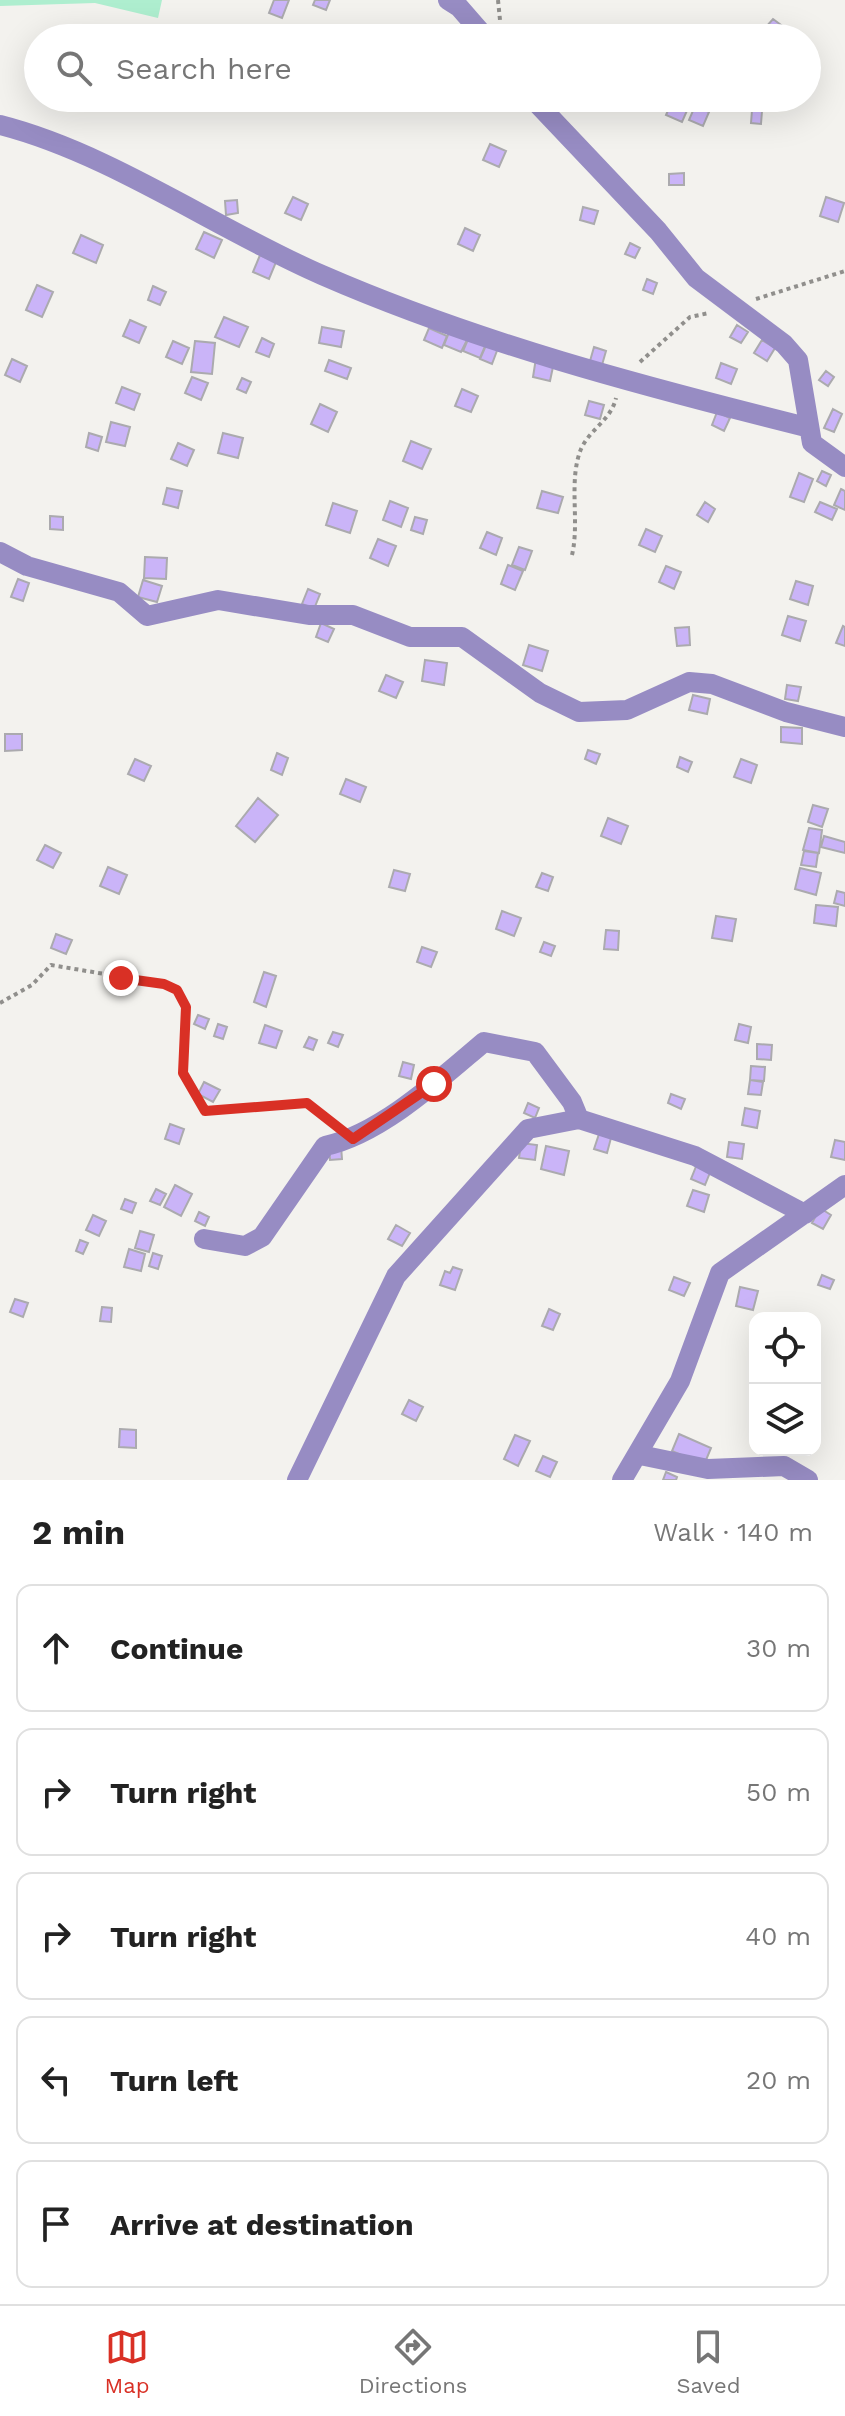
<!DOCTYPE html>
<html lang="en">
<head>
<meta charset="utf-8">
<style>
  body { margin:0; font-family:"Work Sans",sans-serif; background:#f6f6f6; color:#222 }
  .controls { position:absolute; right:24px; bottom:24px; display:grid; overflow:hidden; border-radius:16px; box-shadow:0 8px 32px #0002 }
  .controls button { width:72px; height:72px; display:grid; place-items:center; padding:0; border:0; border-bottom:2px solid #e0e0e0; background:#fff; color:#222; font:40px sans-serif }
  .stop { position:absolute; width:24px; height:24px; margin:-18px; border:6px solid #d93025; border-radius:50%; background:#fff }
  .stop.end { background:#d93025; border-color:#fff; box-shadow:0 2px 8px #0008 }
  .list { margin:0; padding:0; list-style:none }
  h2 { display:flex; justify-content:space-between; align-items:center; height:104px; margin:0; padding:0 32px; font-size:34px }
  h2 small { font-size:26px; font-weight:400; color:#767676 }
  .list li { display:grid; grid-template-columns:52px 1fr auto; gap:24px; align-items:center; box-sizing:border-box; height:128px; margin:0 16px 16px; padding:0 16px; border:2px solid #e0e0e0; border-radius:16px }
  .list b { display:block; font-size:30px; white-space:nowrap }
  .list em { font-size:26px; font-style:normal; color:#767676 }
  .icon { flex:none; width:44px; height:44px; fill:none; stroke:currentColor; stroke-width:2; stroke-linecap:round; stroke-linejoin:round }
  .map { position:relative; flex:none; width:845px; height:1480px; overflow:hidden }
  .search { position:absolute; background:#fff; box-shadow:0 8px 32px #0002; left:24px; right:24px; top:24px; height:88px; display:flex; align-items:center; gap:20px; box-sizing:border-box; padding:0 28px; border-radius:44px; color:#767676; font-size:30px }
  .sheet { height:824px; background:#fff }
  nav { display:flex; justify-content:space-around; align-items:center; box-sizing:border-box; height:112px; border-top:2px solid #e0e0e0; background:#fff; font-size:22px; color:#767676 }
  nav a { display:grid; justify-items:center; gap:4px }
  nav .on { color:#d93025 }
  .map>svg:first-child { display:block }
  .green { fill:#aeeecf }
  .building { fill:#cab4f8; stroke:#abaaae; stroke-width:2 }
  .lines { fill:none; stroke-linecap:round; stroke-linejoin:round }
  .path { stroke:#908f8c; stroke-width:4; stroke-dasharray:4 4; stroke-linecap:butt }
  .minor { stroke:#978cc3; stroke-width:20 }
  .route { stroke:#d93025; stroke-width:10 }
</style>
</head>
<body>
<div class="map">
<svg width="845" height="1480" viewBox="0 0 845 1480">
  <rect width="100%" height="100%" fill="#f3f2ee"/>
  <!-- green -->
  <path class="green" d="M 0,0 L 162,0 L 158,18 L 95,3 L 0,6 Z"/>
  <!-- building -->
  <path class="building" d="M 274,0 L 289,0 L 282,18 L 269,13 Z
    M 315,0 L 330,0 L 326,10 L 313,5 Z
    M 773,19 L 785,28 L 778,37 L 766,27 Z
    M 278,27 L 293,34 L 292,38 L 273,38 Z
    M 673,99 L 689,106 L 682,122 L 666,115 Z
    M 695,106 L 709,112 L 703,126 L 689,120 Z
    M 752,110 L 762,111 L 761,124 L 751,123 Z
    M 490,144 L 506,151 L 499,167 L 483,160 Z
    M 684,173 L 684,185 L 669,185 L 669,174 Z
    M 293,197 L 308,204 L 301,220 L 285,213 Z
    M 826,197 L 844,203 L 838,222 L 820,216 Z
    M 237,200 L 238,213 L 226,215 L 225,201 Z
    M 583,207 L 598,211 L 594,224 L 580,220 Z
    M 465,228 L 480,235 L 473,251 L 458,244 Z
    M 204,232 L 222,240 L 214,258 L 196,249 Z
    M 81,235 L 103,245 L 96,263 L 73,253 Z
    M 630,243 L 640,248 L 635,258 L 625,254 Z
    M 260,255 L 276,262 L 269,279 L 253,272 Z
    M 647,279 L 657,283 L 653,294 L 643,290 Z
    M 37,285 L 53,292 L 42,317 L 26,310 Z
    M 153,286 L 166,292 L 160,305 L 148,300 Z
    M 224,317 L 248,327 L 239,347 L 215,337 Z
    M 130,320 L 146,327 L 139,343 L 123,336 Z
    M 737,325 L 748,332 L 741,343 L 730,337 Z
    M 322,327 L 344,331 L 341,347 L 319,343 Z
    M 429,328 L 447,336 L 442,348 L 424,340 Z
    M 450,330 L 468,338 L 461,352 L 444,345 Z
    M 469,337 L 486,344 L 480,358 L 463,351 Z
    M 262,338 L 274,344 L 269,357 L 256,352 Z
    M 762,340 L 775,348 L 767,361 L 754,353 Z
    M 173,341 L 189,348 L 182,364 L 166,357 Z
    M 195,341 L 215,343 L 212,374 L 191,372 Z
    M 487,343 L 498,348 L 492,364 L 480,359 Z
    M 594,347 L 606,351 L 602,365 L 590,361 Z
    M 536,358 L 554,362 L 550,381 L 533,377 Z
    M 12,359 L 27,366 L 20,382 L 5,375 Z
    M 329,360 L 351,368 L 347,379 L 325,371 Z
    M 721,363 L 737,369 L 731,384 L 716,378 Z
    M 826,371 L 834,377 L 828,386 L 819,380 Z
    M 192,377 L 208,383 L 201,400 L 185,393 Z
    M 242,378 L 251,382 L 246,393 L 237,389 Z
    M 122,387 L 140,394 L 134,410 L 116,403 Z
    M 462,389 L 478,396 L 471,412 L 455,406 Z
    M 589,401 L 604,405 L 600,419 L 585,415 Z
    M 320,404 L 337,412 L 328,432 L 311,424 Z
    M 833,409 L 842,414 L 834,432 L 824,428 Z
    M 717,412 L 730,418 L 724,431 L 712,425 Z
    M 111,422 L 130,427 L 125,446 L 106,442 Z
    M 89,433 L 102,437 L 98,451 L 86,447 Z
    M 223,433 L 243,438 L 238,458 L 218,453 Z
    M 411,441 L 431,449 L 422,469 L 403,461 Z
    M 178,443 L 194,450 L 187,466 L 171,459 Z
    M 822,471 L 831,475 L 826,486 L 817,481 Z
    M 799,473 L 813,479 L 804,502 L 790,497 Z
    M 167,488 L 182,491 L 178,508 L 163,504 Z
    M 841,489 L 845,491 L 845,510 L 834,505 Z
    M 542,491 L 563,497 L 558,513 L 537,508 Z
    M 390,501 L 408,508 L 401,527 L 383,520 Z
    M 705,502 L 715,509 L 708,522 L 697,515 Z
    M 820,502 L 837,509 L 832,520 L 815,512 Z
    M 333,503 L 357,511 L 350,533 L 326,525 Z
    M 50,516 L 63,517 L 63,530 L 50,529 Z
    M 415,517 L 427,520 L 423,534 L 411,530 Z
    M 646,529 L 662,536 L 655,552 L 639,545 Z
    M 487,532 L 502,538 L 496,555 L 480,548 Z
    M 378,539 L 396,546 L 388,566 L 370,558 Z
    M 519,547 L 532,551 L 525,570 L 512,565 Z
    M 145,557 L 167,558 L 166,579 L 144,578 Z
    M 508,565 L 523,571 L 515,590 L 501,584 Z
    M 666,566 L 681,572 L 674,589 L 659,582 Z
    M 18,579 L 29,583 L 23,601 L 11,597 Z
    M 143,580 L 162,586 L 157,602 L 138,597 Z
    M 796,581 L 813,586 L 808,605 L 790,599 Z
    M 308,589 L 320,594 L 314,609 L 302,604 Z
    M 788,616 L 806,621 L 800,641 L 782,635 Z
    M 321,623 L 334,629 L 328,642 L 316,637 Z
    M 843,626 L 845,627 L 845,646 L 836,643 Z
    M 689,627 L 690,645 L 677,646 L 675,628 Z
    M 529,645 L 548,651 L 542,671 L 523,665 Z
    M 425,660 L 447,663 L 444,685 L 422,681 Z
    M 386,675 L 403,682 L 396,698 L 379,691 Z
    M 787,685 L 801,687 L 798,701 L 785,699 Z
    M 693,695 L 710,699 L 707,714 L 689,710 Z
    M 781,727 L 802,728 L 802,744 L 781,742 Z
    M 5,734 L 22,734 L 22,750 L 5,751 Z
    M 588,750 L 600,754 L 596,764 L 585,759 Z
    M 277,753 L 288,758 L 282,775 L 271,770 Z
    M 680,757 L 692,762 L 688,772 L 677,767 Z
    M 135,759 L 151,766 L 144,781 L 128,774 Z
    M 741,759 L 757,765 L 751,783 L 734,777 Z
    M 346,779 L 366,787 L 360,802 L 340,794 Z
    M 258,798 L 278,815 L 255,842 L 236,826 Z
    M 813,805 L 828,809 L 822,827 L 808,822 Z
    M 608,818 L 628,826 L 621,844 L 601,836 Z
    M 809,828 L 822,830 L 819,853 L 803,850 Z
    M 824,836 L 845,842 L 845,853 L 821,847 Z
    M 45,845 L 61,853 L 53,868 L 37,860 Z
    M 804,851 L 818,853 L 816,867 L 801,865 Z
    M 108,867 L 127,875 L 119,894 L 100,886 Z
    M 800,868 L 821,873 L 816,895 L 795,889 Z
    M 394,870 L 410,874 L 405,891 L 389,887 Z
    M 542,873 L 553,877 L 548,891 L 536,887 Z
    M 837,891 L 845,893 L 845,906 L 834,903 Z
    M 816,905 L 838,907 L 836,926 L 814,923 Z
    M 502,911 L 521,918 L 514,936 L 496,929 Z
    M 716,916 L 736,919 L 732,941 L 712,938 Z
    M 606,930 L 619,931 L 618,950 L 604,949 Z
    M 56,934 L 72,940 L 66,954 L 51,948 Z
    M 544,942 L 555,946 L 551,956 L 540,952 Z
    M 422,947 L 437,952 L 431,967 L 417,962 Z
    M 264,972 L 276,976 L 266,1007 L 254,1002 Z
    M 198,1015 L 209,1019 L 205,1029 L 194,1024 Z
    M 218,1024 L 227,1027 L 223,1039 L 214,1036 Z
    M 739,1024 L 751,1027 L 748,1043 L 735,1040 Z
    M 265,1025 L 282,1031 L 276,1048 L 259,1043 Z
    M 333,1032 L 343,1035 L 338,1047 L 328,1043 Z
    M 309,1037 L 317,1040 L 313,1050 L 304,1047 Z
    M 757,1044 L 772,1045 L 771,1060 L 757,1059 Z
    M 403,1062 L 414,1065 L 411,1079 L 399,1076 Z
    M 751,1066 L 765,1067 L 764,1081 L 750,1080 Z
    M 750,1080 L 763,1082 L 761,1095 L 748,1094 Z
    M 204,1082 L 220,1090 L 213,1102 L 198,1094 Z
    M 671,1094 L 685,1099 L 681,1109 L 668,1103 Z
    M 528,1103 L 539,1108 L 535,1118 L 524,1113 Z
    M 745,1108 L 760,1111 L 757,1128 L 742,1125 Z
    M 170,1124 L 184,1129 L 179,1144 L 165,1139 Z
    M 599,1134 L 611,1138 L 607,1153 L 594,1149 Z
    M 835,1140 L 845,1142 L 845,1160 L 831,1157 Z
    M 729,1142 L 744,1144 L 742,1159 L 727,1157 Z
    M 521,1143 L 537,1145 L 535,1160 L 519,1158 Z
    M 341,1146 L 342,1159 L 330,1160 L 329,1147 Z
    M 546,1146 L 569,1151 L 564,1175 L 541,1169 Z
    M 697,1164 L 711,1170 L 705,1185 L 691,1179 Z
    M 175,1185 L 192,1194 L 181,1216 L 164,1207 Z
    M 156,1189 L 166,1194 L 160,1205 L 150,1201 Z
    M 693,1190 L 709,1195 L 704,1212 L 687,1206 Z
    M 125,1199 L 136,1203 L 132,1213 L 121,1209 Z
    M 820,1208 L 831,1215 L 823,1229 L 812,1223 Z
    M 199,1212 L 209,1217 L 205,1226 L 195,1221 Z
    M 93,1215 L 106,1221 L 99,1236 L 86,1230 Z
    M 396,1225 L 410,1233 L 402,1246 L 388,1239 Z
    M 140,1231 L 154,1235 L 149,1252 L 135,1248 Z
    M 80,1240 L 88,1243 L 83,1254 L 76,1251 Z
    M 129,1249 L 145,1254 L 141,1271 L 124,1267 Z
    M 153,1253 L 162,1256 L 158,1269 L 149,1266 Z
    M 453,1267 L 462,1270 L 455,1290 L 440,1285 L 445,1271 L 450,1273 Z
    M 822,1275 L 834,1280 L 830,1289 L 818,1285 Z
    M 674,1277 L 690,1283 L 684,1296 L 669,1290 Z
    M 740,1287 L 758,1291 L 753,1310 L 736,1306 Z
    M 15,1299 L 28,1303 L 23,1317 L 10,1312 Z
    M 102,1307 L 112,1308 L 111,1322 L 100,1321 Z
    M 549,1309 L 560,1314 L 553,1330 L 542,1326 Z
    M 409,1400 L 423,1407 L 416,1421 L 402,1414 Z
    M 120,1429 L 136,1430 L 136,1448 L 119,1447 Z
    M 679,1434 L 711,1448 L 704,1465 L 672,1451 Z
    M 515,1435 L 530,1441 L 518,1466 L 504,1459 Z
    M 543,1456 L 557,1462 L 550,1477 L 536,1471 Z
    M 666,1472 L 677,1477 L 676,1480 L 663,1480 Z"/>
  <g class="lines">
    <!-- path -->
    <path class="path" d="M 498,0 L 500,20
      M 756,299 L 845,271
      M 640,362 L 690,317 L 709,313
      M 572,555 C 580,521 568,481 581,449 C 590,429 611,420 616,398
      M 0,1003 L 32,985 L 51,965 L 164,984 L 177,990 L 186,1007 L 183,1073 L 205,1111 L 307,1103 L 332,1123"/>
    <!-- minor -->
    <path class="minor" d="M 448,0 L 459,7 L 486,38
      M 532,98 L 658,231 L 696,278 L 784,344 L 798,360 L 812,443 L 845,467
      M 0,125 C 110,153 218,230 322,275 C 478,343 642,386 806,427
      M 0,552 L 27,566 L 119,592 L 147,616 L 218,600 L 309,615 L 353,615 L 410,637 L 462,637 L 540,693 L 579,712 L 627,710 L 689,682 L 712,684 L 786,712 L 845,727
      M 204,1239 L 245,1246 L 262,1237 L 325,1146 C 381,1134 440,1079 484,1042 L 535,1052 L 572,1102 L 579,1119 L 695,1156 L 805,1214
      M 640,1455 L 708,1469 L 784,1466 L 808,1480
      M 297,1480 L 396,1276 L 528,1129 L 579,1119
      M 622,1480 L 680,1381 L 720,1273 L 845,1185"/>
  </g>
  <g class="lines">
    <!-- route -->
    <path class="route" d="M 121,978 L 164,984 L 177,990 L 186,1007 L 183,1073 L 205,1111 L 307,1103 L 353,1139 L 434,1084"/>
  </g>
</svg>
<div class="controls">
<button><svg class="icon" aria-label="locate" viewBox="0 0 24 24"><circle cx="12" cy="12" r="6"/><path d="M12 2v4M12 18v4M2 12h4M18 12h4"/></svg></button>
<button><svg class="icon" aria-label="layers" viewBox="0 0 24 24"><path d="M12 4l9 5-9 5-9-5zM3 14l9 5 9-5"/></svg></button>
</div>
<div class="stop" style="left:434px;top:1084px"></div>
<div class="stop end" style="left:121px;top:978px"></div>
<div class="search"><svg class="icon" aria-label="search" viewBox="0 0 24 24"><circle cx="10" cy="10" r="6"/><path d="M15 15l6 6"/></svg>Search here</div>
</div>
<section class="sheet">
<h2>2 min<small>Walk · 140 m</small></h2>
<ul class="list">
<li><svg class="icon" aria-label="ahead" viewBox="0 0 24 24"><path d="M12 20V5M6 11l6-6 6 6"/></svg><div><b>Continue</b></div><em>30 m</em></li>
<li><svg class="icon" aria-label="right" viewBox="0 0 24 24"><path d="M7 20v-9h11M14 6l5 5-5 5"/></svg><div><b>Turn right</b></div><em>50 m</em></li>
<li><svg class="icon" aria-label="right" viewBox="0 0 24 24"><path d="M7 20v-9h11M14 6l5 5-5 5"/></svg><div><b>Turn right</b></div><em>40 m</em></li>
<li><svg class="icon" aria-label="left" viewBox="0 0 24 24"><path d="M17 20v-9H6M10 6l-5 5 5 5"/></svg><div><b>Turn left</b></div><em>20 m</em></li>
<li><svg class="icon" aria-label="arrive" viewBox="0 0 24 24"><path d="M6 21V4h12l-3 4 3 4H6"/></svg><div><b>Arrive at destination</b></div></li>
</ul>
</section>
<nav>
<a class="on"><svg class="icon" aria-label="map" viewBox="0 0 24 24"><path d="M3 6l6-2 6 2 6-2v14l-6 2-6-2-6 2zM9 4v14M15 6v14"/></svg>Map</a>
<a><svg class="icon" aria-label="directions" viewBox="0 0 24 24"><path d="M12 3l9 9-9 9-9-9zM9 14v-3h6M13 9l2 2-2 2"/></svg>Directions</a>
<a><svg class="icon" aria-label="saved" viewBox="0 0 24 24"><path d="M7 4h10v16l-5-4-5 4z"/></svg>Saved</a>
</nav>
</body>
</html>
